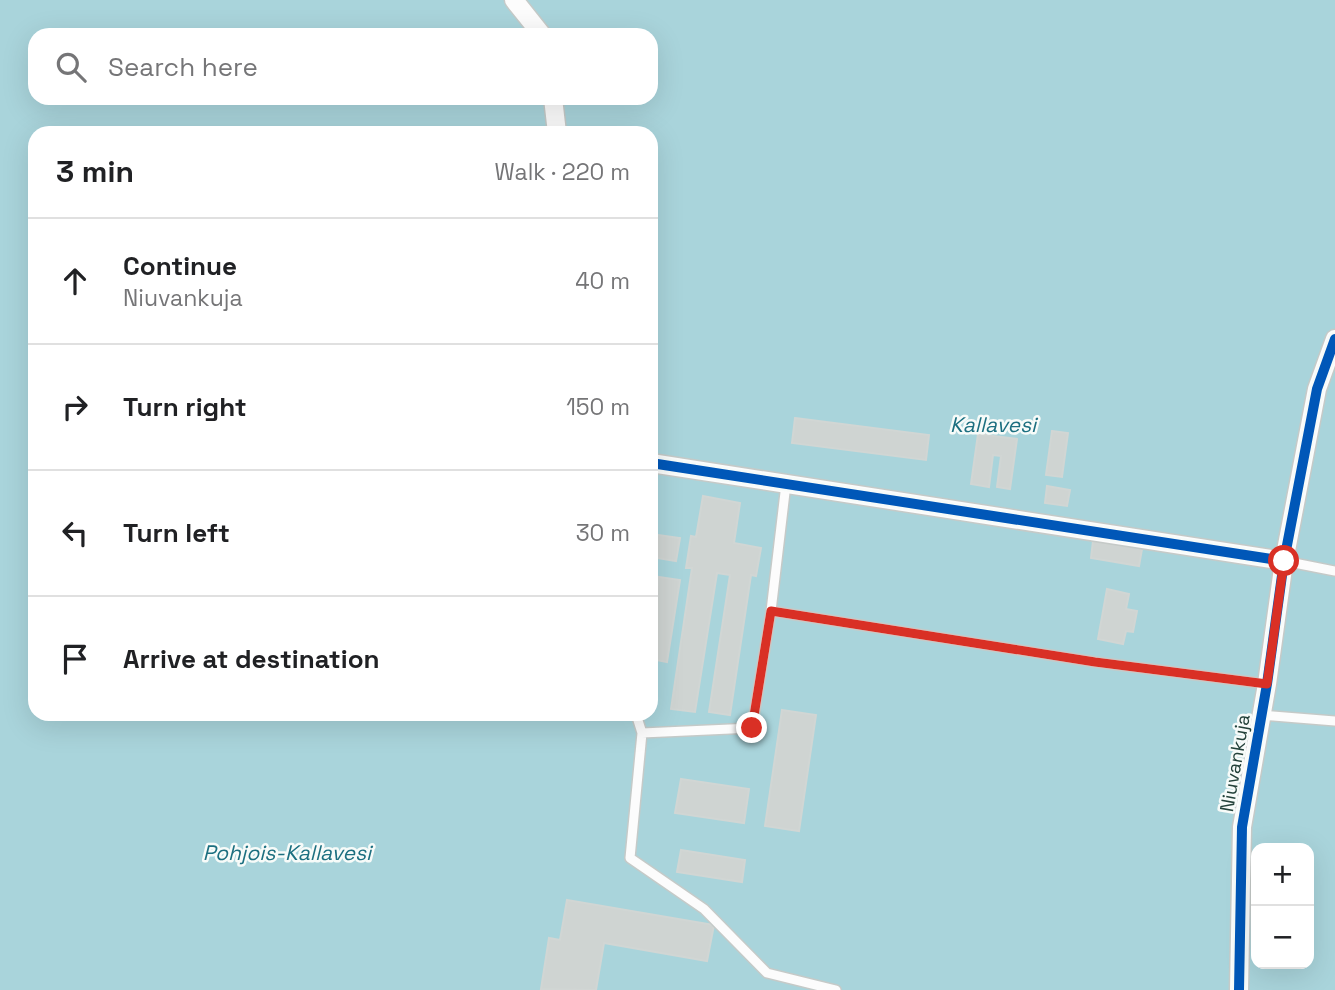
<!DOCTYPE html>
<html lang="en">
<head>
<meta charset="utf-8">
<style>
  body { margin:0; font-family:"Space Grotesk",sans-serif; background:#f2f2f2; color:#202124 }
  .controls { position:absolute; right:21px; bottom:21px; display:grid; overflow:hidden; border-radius:14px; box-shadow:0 7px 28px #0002 }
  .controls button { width:63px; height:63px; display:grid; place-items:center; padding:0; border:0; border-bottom:2px solid #e0e0e0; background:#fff; color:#202124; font:35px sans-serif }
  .stop { position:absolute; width:21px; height:21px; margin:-16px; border:5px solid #d93025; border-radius:50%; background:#fff }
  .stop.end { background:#d93025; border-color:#fff; box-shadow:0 2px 7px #0008 }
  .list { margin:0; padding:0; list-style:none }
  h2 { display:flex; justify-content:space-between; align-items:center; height:91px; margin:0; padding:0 28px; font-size:30px }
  h2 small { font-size:23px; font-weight:400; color:#757577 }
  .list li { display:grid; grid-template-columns:46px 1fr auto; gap:21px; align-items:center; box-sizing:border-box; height:126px; padding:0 28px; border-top:2px solid #e0e0e0 }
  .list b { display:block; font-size:26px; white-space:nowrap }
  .list p { margin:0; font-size:23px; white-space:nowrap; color:#757577 }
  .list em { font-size:23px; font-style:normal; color:#757577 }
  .icon { flex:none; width:38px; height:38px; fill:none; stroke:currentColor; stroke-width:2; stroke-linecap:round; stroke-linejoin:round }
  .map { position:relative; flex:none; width:1335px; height:990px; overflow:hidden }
  .search { position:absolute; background:#fff; box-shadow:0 7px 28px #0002; left:28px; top:28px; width:630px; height:77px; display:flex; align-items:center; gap:18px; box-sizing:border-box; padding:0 24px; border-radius:21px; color:#757577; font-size:26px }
  .panel { position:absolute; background:#fff; box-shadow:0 7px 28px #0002; left:28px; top:126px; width:630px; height:595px; border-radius:21px }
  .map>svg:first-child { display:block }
  .water { fill:#a9d4db; fill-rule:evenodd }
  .building { fill:#cfd4d2; stroke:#d1d6d4; stroke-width:2 }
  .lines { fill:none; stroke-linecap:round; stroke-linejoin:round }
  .lane-casing { stroke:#c5cac8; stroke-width:12 }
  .street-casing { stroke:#c5cac8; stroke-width:21 }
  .lane { stroke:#fcfcfc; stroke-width:9 }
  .street { stroke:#fcfcfc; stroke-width:18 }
  .cycleway-casing { stroke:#f7fbf9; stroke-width:15 }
  .cycleway { stroke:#0057b8; stroke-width:10 }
  .route { stroke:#d93025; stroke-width:9 }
  .labels { text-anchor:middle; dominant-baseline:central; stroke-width:5; stroke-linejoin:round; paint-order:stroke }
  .street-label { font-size:19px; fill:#24423a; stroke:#f7fbf9 }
  .water-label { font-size:21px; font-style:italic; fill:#1c6f80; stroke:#f7fbf9 }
</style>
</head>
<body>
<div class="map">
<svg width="1335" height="990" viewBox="0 0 1335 990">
  <rect width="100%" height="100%" fill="#e8edeb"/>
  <!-- water -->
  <path class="water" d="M 0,0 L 1335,0 L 1335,990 L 0,990 ZM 35,35 L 651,35 L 651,98 L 35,98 ZM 35,133 L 651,133 L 651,714 L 35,714 ZM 1256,848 L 1309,848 L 1309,964 L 1256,964 Z"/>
  <!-- building -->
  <path class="building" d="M 795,418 L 929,435 L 926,460 L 792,443 Z
    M 1052,431 L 1068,433 L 1062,477 L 1046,475 Z
    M 978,434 L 1017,439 L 1010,489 L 997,487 L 1001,456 L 993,455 L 989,487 L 971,484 Z
    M 1047,486 L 1070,490 L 1067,506 L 1045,503 Z
    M 703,496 L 740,503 L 734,543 L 761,548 L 756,576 L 751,575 L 730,715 L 709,712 L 730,575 L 717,573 L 695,712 L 671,709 L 692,568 L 686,568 L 691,536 L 696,537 Z
    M 651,534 L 680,538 L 676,561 L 651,557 Z
    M 1093,541 L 1142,549 L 1139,566 L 1091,558 Z
    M 659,577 L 680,580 L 667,662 L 651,659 L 651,626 Z
    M 1107,589 L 1129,594 L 1126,609 L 1137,611 L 1133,632 L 1126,631 L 1123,644 L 1098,639 Z
    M 782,710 L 816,715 L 799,831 L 765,826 Z
    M 681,779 L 749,789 L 744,823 L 675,813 Z
    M 681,850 L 745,860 L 742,882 L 677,872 Z
    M 567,900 L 714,925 L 707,961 L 604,943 L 596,990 L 541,989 L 549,938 L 560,940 Z"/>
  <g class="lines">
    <defs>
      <path id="lane" d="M 1284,561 L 1335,571
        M 771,611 L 786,484
        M 636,714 L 642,733
        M 1261,715 L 1335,721
        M 836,990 L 767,973 L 704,909 L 630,858 L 642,733 L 752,728 L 771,611 L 1095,662 L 1267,684"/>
      <path id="street" d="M 514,0 L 542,35
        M 553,98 L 557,133
        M 651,463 L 1284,561
        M 1239,990 L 1242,827 L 1267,684 L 1284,561 L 1317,389 L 1335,339"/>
    </defs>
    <!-- lane casing -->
    <use href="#lane" class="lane-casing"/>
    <!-- street casing -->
    <use href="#street" class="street-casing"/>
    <!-- lane -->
    <use href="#lane" class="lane"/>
    <!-- street -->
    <use href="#street" class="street"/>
    <defs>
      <path id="cycleway" d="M 651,463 L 1284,561
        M 1239,990 L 1242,827 L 1267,684 L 1284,561 L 1317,389 L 1335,339"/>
    </defs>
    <!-- cycleway casing -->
    <use href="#cycleway" class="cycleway-casing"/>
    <!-- cycleway -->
    <use href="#cycleway" class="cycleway"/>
  </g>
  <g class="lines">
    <!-- route -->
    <path class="route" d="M 752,728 L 771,611 L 1095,662 L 1267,684 L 1284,561"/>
  </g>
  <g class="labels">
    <!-- street labels -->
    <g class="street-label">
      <text transform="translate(1235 763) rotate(-80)">Niuvankuja</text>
    </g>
    <!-- water labels -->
    <g class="water-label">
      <text x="993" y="424">Kallavesi</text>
      <text x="287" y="852">Pohjois-Kallavesi</text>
    </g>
  </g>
</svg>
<div class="controls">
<button>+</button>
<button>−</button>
</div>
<div class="stop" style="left:1284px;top:561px"></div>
<div class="stop end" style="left:752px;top:728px"></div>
<div class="search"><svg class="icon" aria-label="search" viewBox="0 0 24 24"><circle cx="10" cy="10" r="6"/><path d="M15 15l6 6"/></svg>Search here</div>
<section class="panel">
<h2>3 min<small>Walk · 220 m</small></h2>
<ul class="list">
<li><svg class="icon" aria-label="ahead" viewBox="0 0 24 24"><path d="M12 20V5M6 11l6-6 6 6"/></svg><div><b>Continue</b><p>Niuvankuja</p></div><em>40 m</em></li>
<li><svg class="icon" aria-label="right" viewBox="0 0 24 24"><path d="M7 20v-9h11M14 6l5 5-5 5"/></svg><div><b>Turn right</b></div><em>150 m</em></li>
<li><svg class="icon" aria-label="left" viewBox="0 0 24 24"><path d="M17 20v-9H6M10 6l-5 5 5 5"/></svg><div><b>Turn left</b></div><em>30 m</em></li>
<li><svg class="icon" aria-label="arrive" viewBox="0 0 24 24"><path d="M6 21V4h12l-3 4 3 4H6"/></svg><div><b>Arrive at destination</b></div></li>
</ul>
</section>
</div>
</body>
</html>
